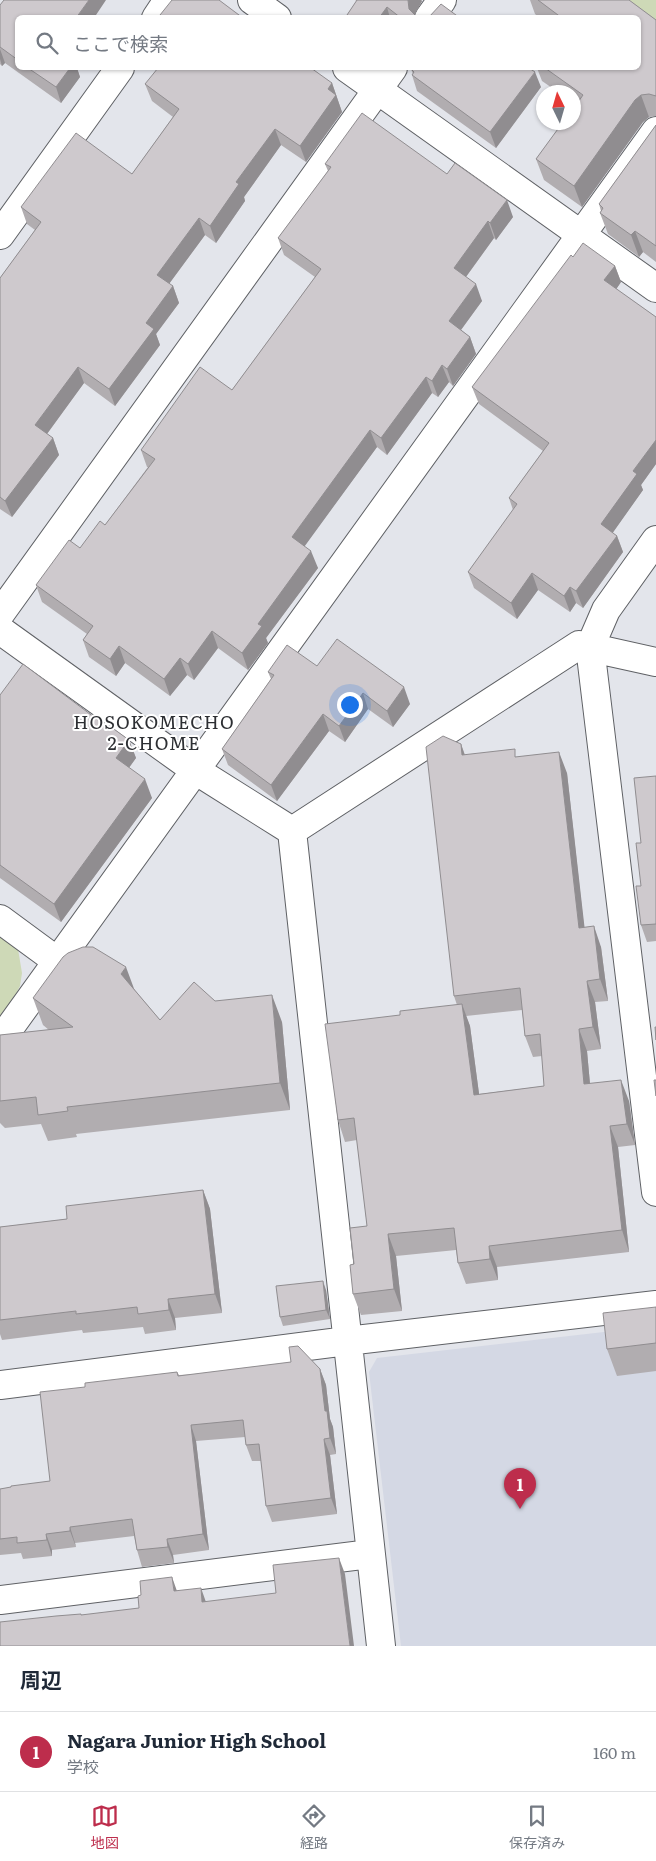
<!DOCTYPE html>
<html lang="ja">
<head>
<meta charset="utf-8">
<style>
  body { margin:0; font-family:Literata,"Noto Sans JP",serif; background:#f2f2f3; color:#1f2937 }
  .compass { position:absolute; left:536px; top:85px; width:45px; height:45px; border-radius:50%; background:#fff; box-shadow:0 1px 4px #0004; rotate:355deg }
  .you { position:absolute; left:349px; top:704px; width:18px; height:18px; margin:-12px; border:4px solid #fff; border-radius:50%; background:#1a73e8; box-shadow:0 0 0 8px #1a73e833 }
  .badge { display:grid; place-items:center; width:32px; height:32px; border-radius:50%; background:#bd2d4c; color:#fff; font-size:16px; font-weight:700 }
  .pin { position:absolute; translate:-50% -41px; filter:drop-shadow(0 1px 2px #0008) }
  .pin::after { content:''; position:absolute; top:26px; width:18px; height:15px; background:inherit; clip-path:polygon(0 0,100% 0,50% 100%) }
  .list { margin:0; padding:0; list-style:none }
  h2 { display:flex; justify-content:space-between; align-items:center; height:65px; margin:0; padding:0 20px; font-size:21px }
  h2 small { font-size:16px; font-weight:400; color:#747a83 }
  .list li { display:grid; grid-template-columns:32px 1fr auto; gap:15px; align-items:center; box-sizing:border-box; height:80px; padding:0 20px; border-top:1px solid #e0e1e3 }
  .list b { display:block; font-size:19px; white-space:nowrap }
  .list p { margin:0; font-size:16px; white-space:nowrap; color:#747a83 }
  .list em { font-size:16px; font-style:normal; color:#747a83 }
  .icon { flex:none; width:28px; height:28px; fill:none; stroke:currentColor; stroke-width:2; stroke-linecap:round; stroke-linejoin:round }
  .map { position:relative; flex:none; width:656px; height:1646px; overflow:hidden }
  .search { position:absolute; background:#fff; box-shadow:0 1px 4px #0004; left:15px; right:15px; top:15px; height:55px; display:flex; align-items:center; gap:12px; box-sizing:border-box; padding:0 18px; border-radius:8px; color:#747a83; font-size:19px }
  .sheet { height:145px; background:#fff }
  nav { display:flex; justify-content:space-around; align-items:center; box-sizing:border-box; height:70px; border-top:1px solid #e0e1e3; background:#fff; font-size:14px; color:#747a83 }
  nav a { display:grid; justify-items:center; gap:2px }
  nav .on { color:#bd2d4c }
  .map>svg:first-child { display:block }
  .built { fill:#d4d8e4 }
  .green { fill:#ced9b7 }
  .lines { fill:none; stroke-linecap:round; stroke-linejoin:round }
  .minor-casing { stroke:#5f6165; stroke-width:30 }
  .minor { stroke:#fff; stroke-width:28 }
  .wall { fill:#b1adb0; fill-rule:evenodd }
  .shaded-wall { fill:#908d90 }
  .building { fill:#cec9cd; stroke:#908d90 }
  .labels { text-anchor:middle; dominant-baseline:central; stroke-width:4; stroke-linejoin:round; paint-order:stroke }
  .neighbourhood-label { font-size:18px; letter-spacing:1px; fill:#2d2f33; stroke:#fff }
</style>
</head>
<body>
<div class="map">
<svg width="656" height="1646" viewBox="0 0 656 1646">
  <rect width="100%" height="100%" fill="#e3e5eb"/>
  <!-- built -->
  <path class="built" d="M 656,1326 L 656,1646 L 401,1646 L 369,1372 L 377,1358 Z"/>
  <!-- green -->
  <path class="green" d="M 620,0 L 656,0 L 656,26 Z
    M 0,932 L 18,949 L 22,973 L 20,986 L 16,994 L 0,1016 Z"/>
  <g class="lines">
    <defs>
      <path id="minor" d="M 252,0 L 277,18
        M 156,18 L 168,0
        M 429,18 L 442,0
        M 347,68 L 656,288
        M 0,235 L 120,68
        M 656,540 L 606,610 L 590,647 L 656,1192
        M 0,614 L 393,68
        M 0,630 L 195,770 L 292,831
        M 0,919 L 57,961
        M 0,1041 L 656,131
        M 0,1385 L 347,1341 L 656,1305
        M 0,1600 L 370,1554
        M 381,1646 L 292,831 L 579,645 L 656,662"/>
    </defs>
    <!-- minor casing -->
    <use href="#minor" class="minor-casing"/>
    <!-- minor -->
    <use href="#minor" class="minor"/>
  </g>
  <!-- wall -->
  <path class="wall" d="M 355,0 L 421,0 L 422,1 L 414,15 L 421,18 L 345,18 L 357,1 Z
    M 530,0 L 629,0 L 656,20 L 656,116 L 649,117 L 643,122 L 582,207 L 544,180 L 536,159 L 576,105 L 574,104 L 574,92 L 558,92 L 542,81 L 537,68 L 638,68 L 638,18 L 540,18 L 535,14 Z
    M 0,5 L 18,18 L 18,68 L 77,68 L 80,77 L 61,103 L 5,63 L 2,66 L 0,64 Z
    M 411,69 L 541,87 L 496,148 L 417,91 L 412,75 L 413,74 Z
    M 332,83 L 342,112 L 306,162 L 281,145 L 244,197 L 245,201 L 216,243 L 205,235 L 169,284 L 173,286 L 179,303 L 156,334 L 160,345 L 115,406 L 84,383 L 47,434 L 53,438 L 59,455 L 12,517 L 0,509 L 0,278 L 35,230 L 27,224 L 21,207 L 132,174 L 173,117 L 152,101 L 145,84 Z
    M 656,125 L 656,262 L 643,252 L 639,257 L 608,234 L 600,213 L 601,211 L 599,204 Z
    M 325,164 L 447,174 L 513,217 L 496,240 L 494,238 L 466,277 L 482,301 L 461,330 L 470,337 L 476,354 L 453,386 L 449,382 L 438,397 L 432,393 L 387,455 L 377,447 L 304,546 L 318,568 L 266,638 L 268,643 L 248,670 L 218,648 L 194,680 L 187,675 L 170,696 L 125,663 L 116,676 L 89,657 L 83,640 L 87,634 L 42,602 L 36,585 L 80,548 L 105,525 L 148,467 L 147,467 L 141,450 L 232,390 L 315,277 L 284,255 L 278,238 L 328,171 Z
    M 573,257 L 615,266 L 621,282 L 616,289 L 656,317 L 656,464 L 641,485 L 643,490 L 612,533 L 617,536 L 623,552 L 583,608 L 576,603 L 570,612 L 538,590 L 517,619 L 474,588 L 468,572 L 513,510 L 509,498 L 543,451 L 479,404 L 472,387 Z
    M 317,666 L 410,704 L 393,727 L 368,709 L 345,742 L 329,731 L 277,801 L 228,765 L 222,749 L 271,679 L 268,672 Z
    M 0,695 L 106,726 L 129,740 L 136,758 L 129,768 L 152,798 L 61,922 L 0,878 Z
    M 461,744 L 465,755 L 517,757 L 567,773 L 584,927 L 601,947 L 608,1001 L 595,1002 L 601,1049 L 587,1051 L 590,1084 L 629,1101 L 635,1145 L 618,1147 L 629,1252 L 497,1267 L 498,1280 L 466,1284 L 458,1263 L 456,1250 L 396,1256 L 402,1311 L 361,1315 L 353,1294 L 354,1264 L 367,1226 L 357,1140 L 345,1142 L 338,1120 L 400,1015 L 457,1005 L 454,996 ZM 522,1010 L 525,1036 L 533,1057 L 542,1056 L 544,1086 L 479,1094 L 470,1026 L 466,1016 Z
    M 656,776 L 656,941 L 647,942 L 641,925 L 641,843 Z
    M 134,989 L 160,1020 L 215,1001 L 282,1022 L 290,1110 L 76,1134 L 77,1137 L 48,1141 L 41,1124 L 5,1128 L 0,1123 L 0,1035 L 49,1030 L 43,1025 L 33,998 Z
    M 203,1190 L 210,1209 L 222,1313 L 175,1318 L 176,1330 L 145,1334 L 143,1327 L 83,1333 L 82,1330 L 2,1340 L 0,1334 L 0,1227 L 67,1219 Z
    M 326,1290 L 330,1319 L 283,1326 L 280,1317 Z
    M 656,1307 L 656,1371 L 617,1376 L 607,1349 Z
    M 320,1369 L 326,1385 L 330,1419 L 333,1427 L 336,1454 L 330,1455 L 337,1514 L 272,1522 L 266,1506 L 261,1461 L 252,1461 L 246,1445 L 245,1437 L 196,1441 L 209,1550 L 173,1555 L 174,1563 L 142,1567 L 137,1550 L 134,1536 L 75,1543 L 76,1547 L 52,1550 L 52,1556 L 23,1559 L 21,1553 L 0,1555 L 0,1489 L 50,1481 L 85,1387 L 177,1372 L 179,1375 Z"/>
  <!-- shaded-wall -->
  <path class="shaded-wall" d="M 89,0 L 106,0 L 94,18 L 76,18 Z
    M 408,0 L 421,0 L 422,1 L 414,16 L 409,9 Z
    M 387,7 L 390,18 L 379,18 Z
    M 0,49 L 5,63 L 2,66 L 0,59 Z
    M 70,68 L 77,68 L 80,77 L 61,103 L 56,87 Z
    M 535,72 L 541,87 L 496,148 L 490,132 Z
    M 332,83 L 342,112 L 306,162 L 300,146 L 328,89 Z
    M 641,95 L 649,117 L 643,122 L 582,207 L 574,186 L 635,100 Z
    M 275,129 L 281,145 L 244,197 L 245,201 L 216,243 L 210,226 L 236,182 Z
    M 507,200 L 513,217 L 496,240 L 490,223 Z
    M 199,218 L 205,235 L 163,292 L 157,275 Z
    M 488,221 L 494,238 L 460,285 L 454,268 Z
    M 635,231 L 643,252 L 639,257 L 631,235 Z
    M 615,266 L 621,282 L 611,297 L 604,280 Z
    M 476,284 L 482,301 L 455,338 L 449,321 Z
    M 173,286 L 179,303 L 156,334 L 160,345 L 115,406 L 109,389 L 146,323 Z
    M 470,337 L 476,354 L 453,386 L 447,369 Z
    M 442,365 L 449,382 L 438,397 L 432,381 Z
    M 78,367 L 84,383 L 41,442 L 35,425 Z
    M 426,377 L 432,393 L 387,455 L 381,438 Z
    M 370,430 L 377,447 L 299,554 L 292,537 Z
    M 53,438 L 59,455 L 12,517 L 5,501 Z
    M 656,440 L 656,464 L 641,485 L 643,490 L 607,541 L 601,524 L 633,471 Z
    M 617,536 L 623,552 L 583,608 L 576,591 Z
    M 311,551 L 318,568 L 266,638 L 268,643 L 248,670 L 242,653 L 258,624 Z
    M 532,573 L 538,590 L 517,619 L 511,603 Z
    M 570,587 L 576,603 L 570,612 L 564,596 Z
    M 212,631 L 218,648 L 194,680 L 188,664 Z
    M 119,646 L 125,663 L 116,676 L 110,659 Z
    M 180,658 L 187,675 L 170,696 L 164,679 Z
    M 404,687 L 410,704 L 393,727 L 387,711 Z
    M 363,693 L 368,709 L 345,742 L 339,726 Z
    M 323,714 L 329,731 L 277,801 L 271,785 Z
    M 129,740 L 136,758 L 122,777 L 116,758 Z
    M 461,744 L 468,765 L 462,755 Z
    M 559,752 L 567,773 L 587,949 L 579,928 Z
    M 145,779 L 152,798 L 61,922 L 54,904 Z
    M 594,926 L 601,947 L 608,1001 L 600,979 Z
    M 126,967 L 136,994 L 121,974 Z
    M 587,981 L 595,1002 L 601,1049 L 593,1027 Z
    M 272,995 L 282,1022 L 290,1110 L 280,1083 Z
    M 462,1004 L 470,1026 L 482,1116 L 474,1095 Z
    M 579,1029 L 587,1051 L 592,1106 L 584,1084 Z
    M 621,1080 L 629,1101 L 635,1145 L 627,1124 Z
    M 610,1126 L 618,1147 L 629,1252 L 622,1230 Z
    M 203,1190 L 210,1209 L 222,1313 L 215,1294 Z
    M 388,1234 L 396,1256 L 402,1311 L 394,1289 Z
    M 489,1246 L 497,1267 L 498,1280 L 490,1259 Z
    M 323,1281 L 326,1290 L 330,1319 L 326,1310 Z
    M 168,1299 L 175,1318 L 176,1330 L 169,1310 Z
    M 320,1369 L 326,1385 L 330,1419 L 333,1427 L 336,1454 L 330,1438 L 325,1411 Z
    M 191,1425 L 196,1441 L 209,1550 L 203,1534 Z
    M 324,1439 L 330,1455 L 337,1514 L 331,1498 Z
    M 70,1527 L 75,1543 L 76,1547 L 70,1531 Z
    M 46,1534 L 52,1550 L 52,1556 L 47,1540 Z
    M 167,1539 L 173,1555 L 174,1563 L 168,1547 Z
    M 339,1558 L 345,1574 L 354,1646 L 350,1646 Z
    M 172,1577 L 178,1594 L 174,1591 Z
    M 201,1588 L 207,1605 L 202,1602 Z"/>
  <!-- building -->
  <path class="building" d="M 4,0 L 89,0 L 76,18 L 18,18 L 18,60 L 0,47 L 0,5 Z
    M 172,0 L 219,0 L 243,18 L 163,18 L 160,15 Z
    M 357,0 L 408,0 L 409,9 L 415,15 L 421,18 L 401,18 L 387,7 L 379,18 L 345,18 Z
    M 538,0 L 629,0 L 656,20 L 656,96 L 649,94 L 641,95 L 635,100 L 574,186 L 536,159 L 563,122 L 574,122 L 574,108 L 583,95 L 545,68 L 638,68 L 638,18 L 562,18 Z
    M 441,4 L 460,18 L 424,18 L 429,17 Z
    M 28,68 L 70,68 L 56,87 Z
    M 158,68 L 311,68 L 332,83 L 328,89 L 336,95 L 300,146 L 275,129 L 236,182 L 239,184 L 210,226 L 199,218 L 157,275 L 173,286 L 146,323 L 154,329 L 109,389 L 78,367 L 35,425 L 53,438 L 5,501 L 0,497 L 0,278 L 41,222 L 21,207 L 76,133 L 132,174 L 179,109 L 145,84 Z
    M 412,68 L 529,68 L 535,72 L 490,132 L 412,75 L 414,72 L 411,69 Z
    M 362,113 L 447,174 L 455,163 L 507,200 L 490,223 L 488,221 L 454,268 L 476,284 L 449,321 L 470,337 L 447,369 L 442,365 L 432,381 L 426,377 L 381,438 L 370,430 L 292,537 L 311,551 L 258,624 L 262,626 L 242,653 L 212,631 L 188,664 L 180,658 L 164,679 L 119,646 L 110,659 L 83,640 L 93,626 L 36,585 L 69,540 L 80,548 L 100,521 L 105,525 L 155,459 L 141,450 L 200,367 L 232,390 L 321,269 L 278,238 L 331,167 L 325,164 Z
    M 656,125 L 656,246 L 635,231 L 631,235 L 600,213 L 603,208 L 599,204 Z
    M 583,243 L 615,266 L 604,280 L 656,317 L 656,440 L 633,471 L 637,474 L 601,524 L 617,536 L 576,591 L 570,587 L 564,596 L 532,573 L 511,603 L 468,572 L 517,504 L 509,498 L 549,443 L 472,387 L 571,255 L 573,257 Z
    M 337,639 L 404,687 L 387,711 L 363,693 L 339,726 L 323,714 L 271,785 L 222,749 L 274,675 L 268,672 L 287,645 L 317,666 Z
    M 23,664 L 106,726 L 107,724 L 129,740 L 116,758 L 145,779 L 54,904 L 0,865 L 0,695 Z
    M 443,736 L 461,744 L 462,755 L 515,749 L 515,757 L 559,752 L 579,928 L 594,926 L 600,979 L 587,981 L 593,1027 L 579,1029 L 584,1084 L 621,1080 L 627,1124 L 610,1126 L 622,1230 L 489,1246 L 490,1259 L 458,1263 L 454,1228 L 388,1234 L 394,1289 L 353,1294 L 350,1265 L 354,1264 L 350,1228 L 367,1226 L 354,1118 L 338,1120 L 325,1024 L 400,1015 L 400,1011 L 462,1004 L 474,1095 L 544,1086 L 540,1034 L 525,1036 L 520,988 L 454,996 L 426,747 Z
    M 656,776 L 656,924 L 641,925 L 636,886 L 641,886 L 636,843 L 641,843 L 634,778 Z
    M 83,947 L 93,947 L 126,967 L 121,974 L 160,1020 L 194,982 L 215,1001 L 272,995 L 280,1083 L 67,1107 L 68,1111 L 38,1115 L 36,1097 L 0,1101 L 0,1035 L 73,1027 L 33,998 L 63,957 L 68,953 Z
    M 655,1027 L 656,1027 L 656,1040 Z
    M 654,1080 L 656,1080 L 656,1096 Z
    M 203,1190 L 215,1294 L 168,1299 L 169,1310 L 138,1314 L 137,1307 L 76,1314 L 76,1311 L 0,1320 L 0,1227 L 67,1219 L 66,1206 Z
    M 323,1281 L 326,1310 L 280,1317 L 276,1286 Z
    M 656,1307 L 656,1343 L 607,1349 L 603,1313 Z
    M 298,1346 L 320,1369 L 325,1411 L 327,1411 L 330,1438 L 324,1439 L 331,1498 L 266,1506 L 259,1444 L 246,1445 L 243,1420 L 191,1425 L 203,1534 L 167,1539 L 168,1547 L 137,1550 L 132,1519 L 70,1527 L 70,1531 L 46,1534 L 47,1540 L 17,1543 L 17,1537 L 0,1539 L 0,1489 L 11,1487 L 11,1486 L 50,1481 L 40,1392 L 85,1387 L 85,1383 L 177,1372 L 178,1376 L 291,1362 L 289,1347 Z
    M 339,1558 L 350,1646 L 0,1646 L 0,1622 L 56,1616 L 81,1614 L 81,1615 L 139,1608 L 138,1596 L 141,1595 L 140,1581 L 172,1577 L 174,1591 L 201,1588 L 202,1602 L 276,1593 L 273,1565 Z"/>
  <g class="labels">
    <!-- neighbourhood labels -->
    <g class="neighbourhood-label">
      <text x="154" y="721">HOSOKOMECHO<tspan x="154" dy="21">2-CHOME</tspan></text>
    </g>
  </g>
</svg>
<svg class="compass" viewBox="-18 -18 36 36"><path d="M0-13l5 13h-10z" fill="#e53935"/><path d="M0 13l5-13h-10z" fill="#747a83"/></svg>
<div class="you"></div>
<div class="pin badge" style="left:520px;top:1509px">1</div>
<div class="search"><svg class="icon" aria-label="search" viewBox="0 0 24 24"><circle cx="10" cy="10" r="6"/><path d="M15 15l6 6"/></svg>ここで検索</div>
</div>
<section class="sheet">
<h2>周辺<small></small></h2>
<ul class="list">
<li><span class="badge">1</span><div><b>Nagara Junior High School</b><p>学校</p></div><em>160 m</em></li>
</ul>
</section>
<nav>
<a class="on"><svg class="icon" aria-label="map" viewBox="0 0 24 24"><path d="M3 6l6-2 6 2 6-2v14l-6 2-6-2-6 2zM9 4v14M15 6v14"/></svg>地図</a>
<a><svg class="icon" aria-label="directions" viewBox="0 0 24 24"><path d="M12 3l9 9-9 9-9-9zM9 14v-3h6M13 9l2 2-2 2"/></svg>経路</a>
<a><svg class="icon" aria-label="saved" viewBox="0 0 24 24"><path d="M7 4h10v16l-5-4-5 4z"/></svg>保存済み</a>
</nav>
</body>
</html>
